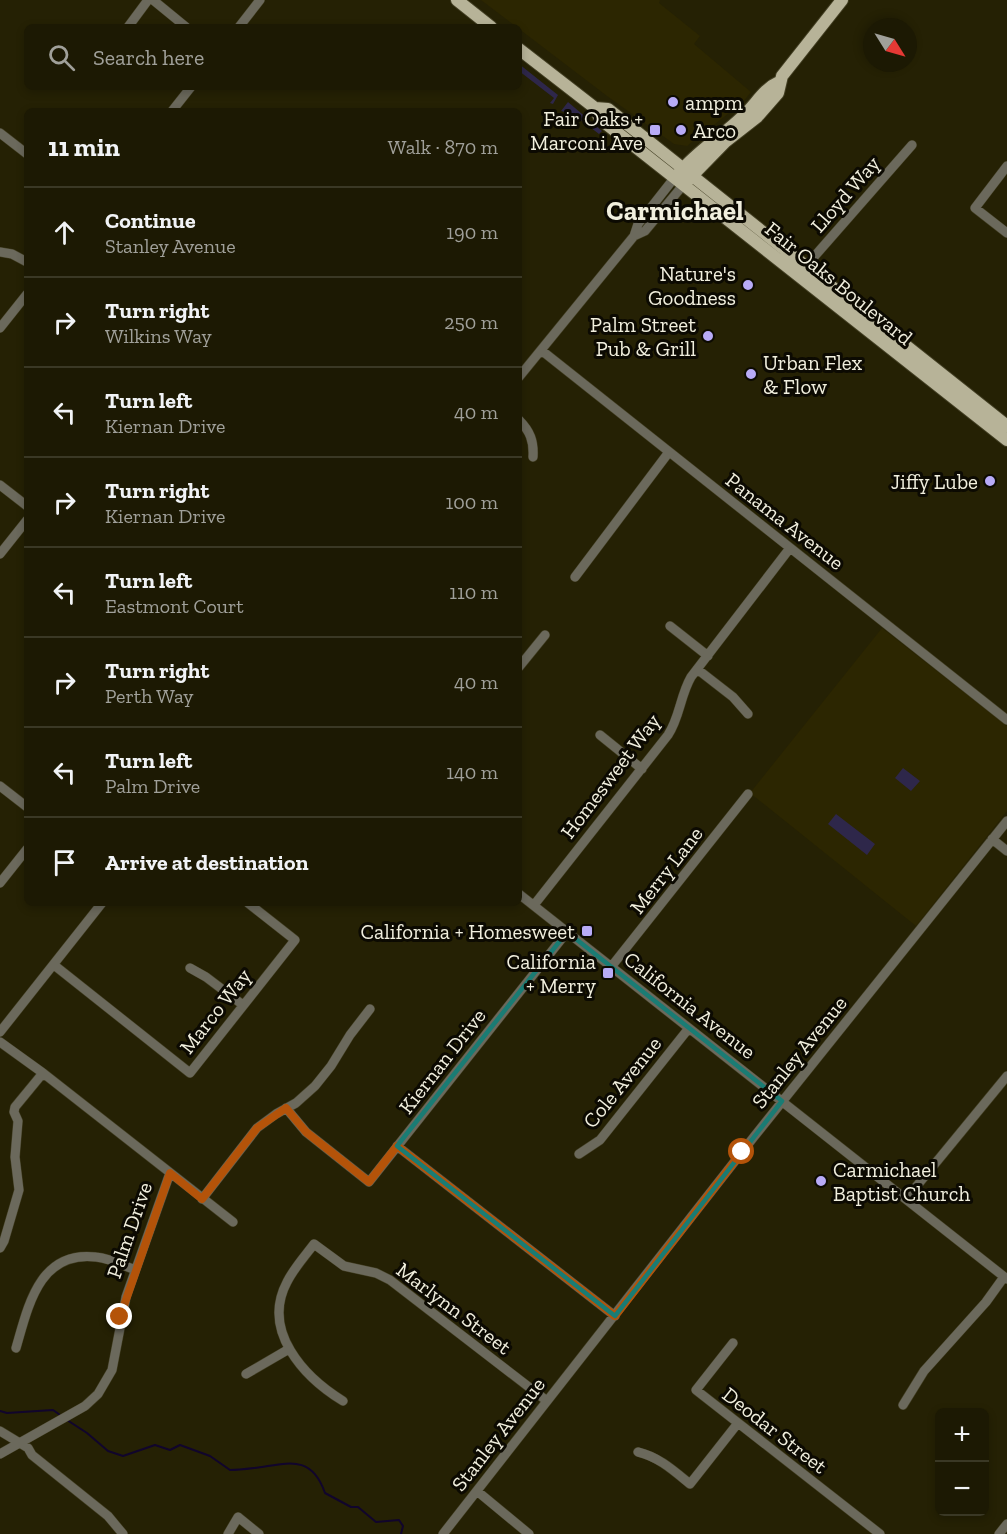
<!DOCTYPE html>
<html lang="en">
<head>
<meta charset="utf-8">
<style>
  body { margin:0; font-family:"Zilla Slab",serif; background:#292612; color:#f1f3f6 }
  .controls { position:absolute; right:18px; bottom:18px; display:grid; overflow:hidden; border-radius:9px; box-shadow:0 3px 9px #0003 }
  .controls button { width:54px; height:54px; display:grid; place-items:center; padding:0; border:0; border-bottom:2px solid #3a3825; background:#1c1903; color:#f1f3f6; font:30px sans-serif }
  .compass { position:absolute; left:863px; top:18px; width:54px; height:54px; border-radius:50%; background:#1c1903; box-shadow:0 3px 9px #0003; rotate:127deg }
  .stop { position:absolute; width:18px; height:18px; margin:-14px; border:4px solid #b45309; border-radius:50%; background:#fff }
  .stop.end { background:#b45309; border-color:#fff; box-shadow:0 2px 6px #0008 }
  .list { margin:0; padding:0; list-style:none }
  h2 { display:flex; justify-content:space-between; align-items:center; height:78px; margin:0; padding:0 24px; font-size:26px }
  h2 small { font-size:20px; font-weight:400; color:#a0a09a }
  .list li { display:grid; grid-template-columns:39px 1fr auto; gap:18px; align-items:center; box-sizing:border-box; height:90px; padding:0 24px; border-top:2px solid #3a3825 }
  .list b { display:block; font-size:22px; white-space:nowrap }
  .list p { margin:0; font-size:20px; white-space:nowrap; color:#a0a09a }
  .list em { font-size:20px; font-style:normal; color:#a0a09a }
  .icon { flex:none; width:33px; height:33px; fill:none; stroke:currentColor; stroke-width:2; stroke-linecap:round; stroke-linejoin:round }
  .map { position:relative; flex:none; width:1007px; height:1534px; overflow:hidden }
  .search { position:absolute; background:#1c1903; box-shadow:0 3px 9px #0003; left:24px; top:24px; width:498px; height:66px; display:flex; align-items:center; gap:15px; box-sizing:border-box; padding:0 21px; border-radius:9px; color:#a0a09a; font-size:22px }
  .panel { position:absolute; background:#1c1903; box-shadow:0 3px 9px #0003; left:24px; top:108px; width:498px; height:798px; border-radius:9px }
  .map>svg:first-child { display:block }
  .built { fill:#2c2601 }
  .green { fill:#2e274a }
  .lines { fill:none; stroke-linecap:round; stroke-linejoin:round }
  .stream { stroke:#11052c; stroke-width:2 }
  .minor-casing { stroke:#423e23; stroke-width:10 }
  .major-casing { stroke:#423e23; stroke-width:14 }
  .minor { stroke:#6b695c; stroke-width:9 }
  .major { stroke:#b7b398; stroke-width:12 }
  .route { stroke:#b45309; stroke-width:8 }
  .marked { fill:none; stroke:#1a7c74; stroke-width:4.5; stroke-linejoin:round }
  .poi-dot { fill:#b8abf7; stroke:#0c0a02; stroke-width:2 }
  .labels { text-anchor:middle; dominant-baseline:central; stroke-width:6; stroke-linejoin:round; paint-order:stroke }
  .poi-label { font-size:21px; fill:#f1efde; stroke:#0c0a02; text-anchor:end }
  .street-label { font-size:21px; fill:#f1efde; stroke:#0c0a02 }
  .district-label { font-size:27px; font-weight:bold; fill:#f1efde; stroke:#0c0a02 }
</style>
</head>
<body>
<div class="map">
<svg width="1007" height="1534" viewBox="0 0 1007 1534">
  <rect width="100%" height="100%" fill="#252104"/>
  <!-- built -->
  <path class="built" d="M 481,0 L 660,0 L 659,3 L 700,36 L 694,44 L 751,92 L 743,102 L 687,146 L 674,144 L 607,96 Z
    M 882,628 L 1007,726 L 1007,811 L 916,926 L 750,793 Z"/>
  <!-- green -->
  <path class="green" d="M 519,64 L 558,95 L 553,104 L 550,103 L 554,98 L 519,71 Z
    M 568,102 L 602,131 L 599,134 L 573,114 L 561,111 Z
    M 903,768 L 920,781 L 911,791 L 895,778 Z
    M 836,814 L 875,844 L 867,855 L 828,824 Z"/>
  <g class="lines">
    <!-- stream -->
    <path class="stream" d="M 0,1411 L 7,1413 L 53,1410 L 63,1417
      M 67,1420 L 87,1433 L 108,1451 L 123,1456 L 155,1445 L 170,1450 L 180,1445 L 210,1456 L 230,1470 C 238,1470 246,1469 254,1468 C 287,1464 311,1453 325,1493 L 351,1507 L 358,1507 L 376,1522 L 399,1520 L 403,1526 L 401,1534"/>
    <defs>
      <path id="minor" d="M 153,0 L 186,27
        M 128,27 L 148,0
        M 239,27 L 260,0
        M 172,111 L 191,87
        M 0,133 L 27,154
        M 1007,166 L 975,208 L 1007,233
        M 634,236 L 645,231 L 684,184
        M 0,252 L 12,254 L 27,262
        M 806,266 L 912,145
        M 0,328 L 27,294
        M 541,350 L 1007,720
        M 519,377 L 634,236 L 638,224 L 675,177
        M 519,420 C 530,431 534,441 533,457
        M 0,485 L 27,506
        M 0,554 L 27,520
        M 575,577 L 669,452
        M 670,626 L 708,656
        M 519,667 L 545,635
        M 697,669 L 733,697 L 748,714
        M 600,735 L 642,769
        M 0,786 L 27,807
        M 992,839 L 1007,851
        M 0,883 L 27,849
        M 519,894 L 1007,1279
        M 534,905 L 668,735 C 680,717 680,696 691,677 L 790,548
        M 54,965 L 190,1073 L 295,940 L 248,903
        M 611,967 L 748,794
        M 190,968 L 206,977 L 243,1005
        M 0,1032 L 102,903
        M 0,1042 L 43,1073 L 233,1222
        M 286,1108 L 306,1132 L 369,1182 L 567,932
        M 397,1146 L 615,1316
        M 579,1154 L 600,1140 L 689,1028
        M 202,1199 L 257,1128 L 276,1114 L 296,1103 L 315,1086 L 331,1066 L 350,1035 L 370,1009
        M 906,1199 L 1007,1076
        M 0,1248 L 4,1241 L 19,1190 L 15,1157 L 18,1121 L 14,1112 L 15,1107 L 43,1073
        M 733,1343 L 696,1390 L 880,1534
        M 16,1348 C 28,1307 39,1250 96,1257 C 109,1258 123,1265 135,1270
        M 246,1374 L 289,1349
        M 343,1401 C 304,1377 261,1331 287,1282 C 294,1268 305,1256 314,1244 L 344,1266 L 376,1273 L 390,1280 L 547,1401
        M 903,1405 L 924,1371 L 986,1302 L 1004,1277
        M 0,1431 L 28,1448 L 32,1455 L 108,1516 L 123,1534
        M 638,1452 C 659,1457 674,1471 690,1484 L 738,1423
        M 0,1454 L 85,1406 L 98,1394 L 112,1370 L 126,1297 L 170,1173
        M 477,1491 L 529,1534
        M 228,1534 L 238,1517 L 259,1534
        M 443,1534 L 753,1138 L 1007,821
        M 999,1534 L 1007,1524"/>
      <path id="major" d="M 457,0 L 491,27
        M 519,49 L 595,108 L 600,119 L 1007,440
        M 595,108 L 608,109 L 637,132 L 1007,426
        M 679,173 C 697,151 721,137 742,117 C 755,106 763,89 779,82
        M 687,181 L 725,142 L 757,117 L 778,93 L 782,76 L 842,0"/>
    </defs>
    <!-- minor casing -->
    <use href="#minor" class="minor-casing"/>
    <!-- major casing -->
    <use href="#major" class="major-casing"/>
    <!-- minor -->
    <use href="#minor" class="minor"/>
    <!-- major -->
    <use href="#major" class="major"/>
  </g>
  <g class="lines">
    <!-- route -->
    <path class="route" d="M 120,1317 L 170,1173 L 202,1199 L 257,1128 L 286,1108 L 306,1132 L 369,1182 L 397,1146 L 615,1316 L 742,1152"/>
  </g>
  <!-- marked area -->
  <path class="marked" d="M 567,932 L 782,1101 L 615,1316 L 397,1146 Z"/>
  <!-- markers -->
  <g class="poi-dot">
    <circle cx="673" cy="102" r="6"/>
    <rect x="649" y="124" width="12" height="12" rx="3"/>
    <circle cx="681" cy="130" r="6"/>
    <circle cx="748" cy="285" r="6"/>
    <circle cx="708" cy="336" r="6"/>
    <circle cx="751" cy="374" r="6"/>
    <circle cx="990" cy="481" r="6"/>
    <rect x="581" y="925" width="12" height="12" rx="3"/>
    <rect x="602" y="967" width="12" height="12" rx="3"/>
    <circle cx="821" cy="1181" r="6"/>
  </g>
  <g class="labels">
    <!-- poi labels -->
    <g class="poi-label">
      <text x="685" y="102" text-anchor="start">ampm</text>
      <text x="643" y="118">Fair Oaks +<tspan x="643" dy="24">Marconi Ave</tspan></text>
      <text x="693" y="130" text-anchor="start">Arco</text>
      <text x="736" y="273">Nature's<tspan x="736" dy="24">Goodness</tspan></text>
      <text x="696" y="324">Palm Street<tspan x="696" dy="24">Pub &amp; Grill</tspan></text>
      <text x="763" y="362" text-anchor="start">Urban Flex<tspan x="763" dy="24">&amp; Flow</tspan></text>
      <text x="978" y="481">Jiffy Lube</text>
      <text x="575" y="931">California + Homesweet</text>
      <text x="596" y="961">California<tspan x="596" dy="24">+ Merry</tspan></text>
      <text x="833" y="1169" text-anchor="start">Carmichael<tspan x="833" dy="24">Baptist Church</tspan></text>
    </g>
    <!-- street labels -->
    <g class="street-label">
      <text transform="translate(845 194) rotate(-49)">Lloyd Way</text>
      <text transform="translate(839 283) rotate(39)">Fair Oaks Boulevard</text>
      <text transform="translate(785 521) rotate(38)">Panama Avenue</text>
      <text transform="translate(610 776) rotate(-53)">Homesweet Way</text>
      <text transform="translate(666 870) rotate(-52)">Merry Lane</text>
      <text transform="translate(690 1005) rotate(38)">California Avenue</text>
      <text transform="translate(215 1011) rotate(-52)">Marco Way</text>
      <text transform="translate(799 1052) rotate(-51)">Stanley Avenue</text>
      <text transform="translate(442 1061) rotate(-52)">Kiernan Drive</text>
      <text transform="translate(622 1082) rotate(-51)">Cole Avenue</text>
      <text transform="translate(129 1230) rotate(-71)">Palm Drive</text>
      <text transform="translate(454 1308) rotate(37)">Marlynn Street</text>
      <text transform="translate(775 1430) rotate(38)">Deodar Street</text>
      <text transform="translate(498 1434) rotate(-52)">Stanley Avenue</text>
    </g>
    <!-- district labels -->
    <g class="district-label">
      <text x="675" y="211">Carmichael</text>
    </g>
  </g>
</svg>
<div class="controls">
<button>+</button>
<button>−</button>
</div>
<svg class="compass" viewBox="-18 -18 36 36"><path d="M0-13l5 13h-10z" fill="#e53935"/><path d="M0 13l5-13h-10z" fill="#a0a09a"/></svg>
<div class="stop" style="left:742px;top:1152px"></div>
<div class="stop end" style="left:120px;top:1317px"></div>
<div class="search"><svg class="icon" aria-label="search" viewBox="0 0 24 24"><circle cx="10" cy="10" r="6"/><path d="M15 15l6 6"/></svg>Search here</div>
<section class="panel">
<h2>11 min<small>Walk · 870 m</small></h2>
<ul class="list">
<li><svg class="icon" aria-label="ahead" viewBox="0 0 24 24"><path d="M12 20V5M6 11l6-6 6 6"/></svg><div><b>Continue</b><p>Stanley Avenue</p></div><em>190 m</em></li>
<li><svg class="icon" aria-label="right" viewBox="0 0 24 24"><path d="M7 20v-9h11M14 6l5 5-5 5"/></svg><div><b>Turn right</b><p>Wilkins Way</p></div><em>250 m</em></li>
<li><svg class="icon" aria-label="left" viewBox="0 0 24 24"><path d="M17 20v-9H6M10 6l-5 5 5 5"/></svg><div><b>Turn left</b><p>Kiernan Drive</p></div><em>40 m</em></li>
<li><svg class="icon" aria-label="right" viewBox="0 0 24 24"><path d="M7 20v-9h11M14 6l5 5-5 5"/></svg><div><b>Turn right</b><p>Kiernan Drive</p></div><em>100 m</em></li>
<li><svg class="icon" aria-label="left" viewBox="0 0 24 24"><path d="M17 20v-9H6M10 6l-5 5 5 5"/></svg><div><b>Turn left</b><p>Eastmont Court</p></div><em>110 m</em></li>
<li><svg class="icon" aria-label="right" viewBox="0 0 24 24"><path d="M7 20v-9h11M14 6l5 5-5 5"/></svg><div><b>Turn right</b><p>Perth Way</p></div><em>40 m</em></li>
<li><svg class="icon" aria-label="left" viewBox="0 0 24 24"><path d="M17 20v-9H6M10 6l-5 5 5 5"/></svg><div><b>Turn left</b><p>Palm Drive</p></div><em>140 m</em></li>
<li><svg class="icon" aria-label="arrive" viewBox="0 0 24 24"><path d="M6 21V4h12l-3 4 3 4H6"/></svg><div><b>Arrive at destination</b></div></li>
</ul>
</section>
</div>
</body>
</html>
